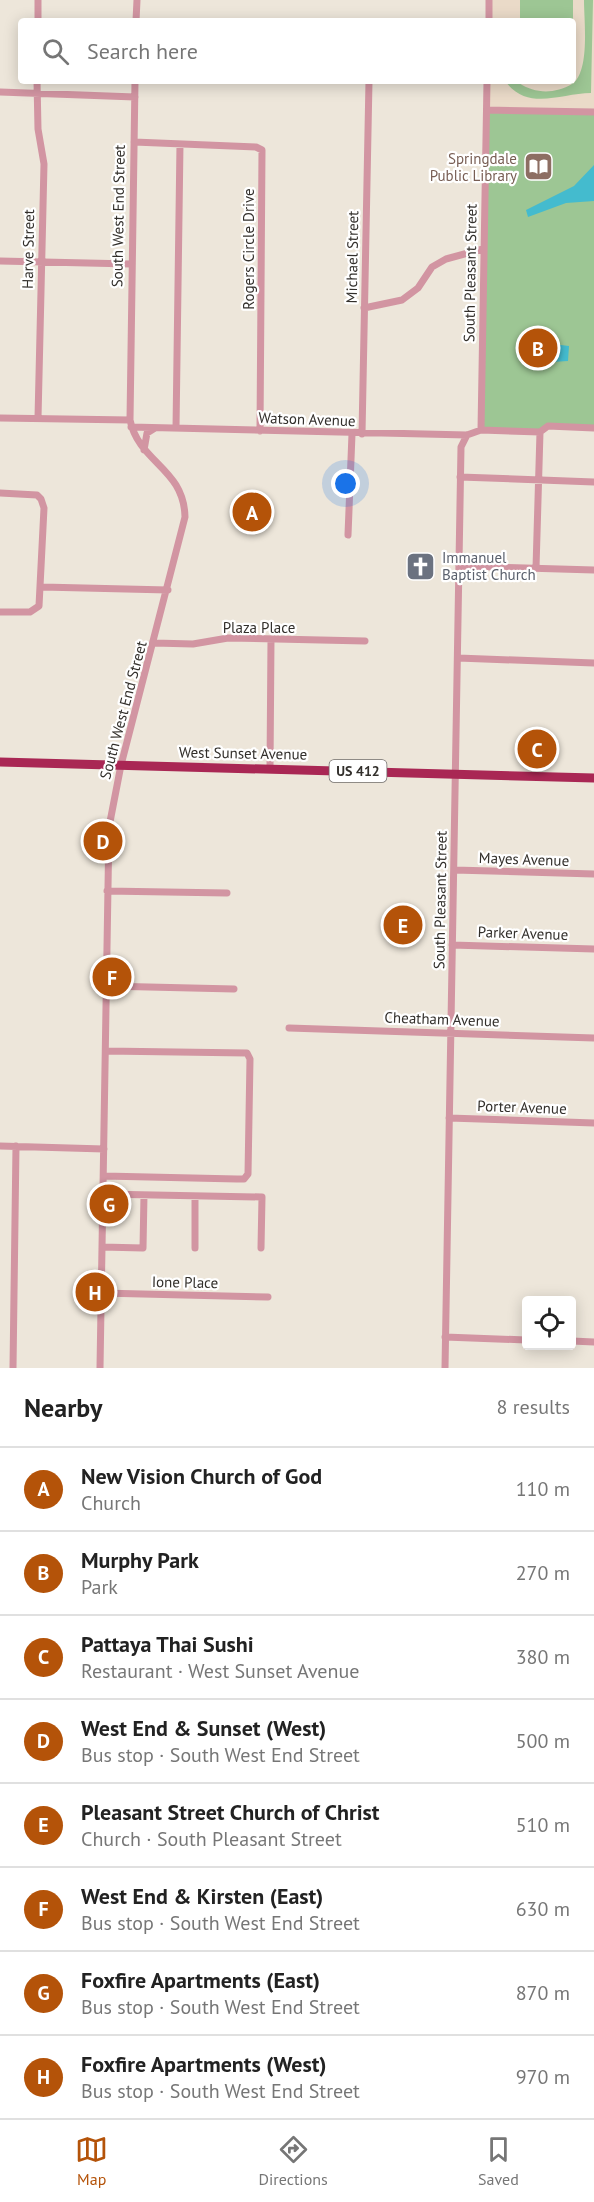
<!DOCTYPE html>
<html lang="en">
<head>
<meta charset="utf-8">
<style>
  body { margin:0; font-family:"PT Sans",sans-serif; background:#f6f6f6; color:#222 }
  .controls { position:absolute; right:18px; bottom:18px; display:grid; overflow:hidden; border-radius:6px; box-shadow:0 3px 15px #0003 }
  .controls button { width:54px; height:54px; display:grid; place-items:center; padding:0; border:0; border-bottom:2px solid #e0e0e0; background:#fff; color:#222; font:30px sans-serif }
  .you { position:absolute; left:346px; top:484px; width:21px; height:21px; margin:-15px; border:4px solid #fff; border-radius:50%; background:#1a73e8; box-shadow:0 0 0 9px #1a73e833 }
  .badge { display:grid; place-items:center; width:39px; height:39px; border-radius:50%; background:#b45309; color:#fff; font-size:20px; font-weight:700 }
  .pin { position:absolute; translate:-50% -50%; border:3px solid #fff; box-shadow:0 2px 6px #0006 }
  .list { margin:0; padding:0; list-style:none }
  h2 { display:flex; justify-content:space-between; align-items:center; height:78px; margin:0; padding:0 24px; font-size:26px }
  h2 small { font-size:20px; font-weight:400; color:#767676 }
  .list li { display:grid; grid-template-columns:39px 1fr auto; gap:18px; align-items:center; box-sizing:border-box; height:84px; padding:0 24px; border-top:2px solid #e0e0e0 }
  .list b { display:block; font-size:22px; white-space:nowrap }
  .list p { margin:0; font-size:20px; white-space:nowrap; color:#767676 }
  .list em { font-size:20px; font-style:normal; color:#767676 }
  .icon { flex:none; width:33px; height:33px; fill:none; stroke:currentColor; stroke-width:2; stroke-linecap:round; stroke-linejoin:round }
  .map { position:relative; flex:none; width:594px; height:1368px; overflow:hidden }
  .search { position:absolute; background:#fff; box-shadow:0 3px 15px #0003; left:18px; right:18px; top:18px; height:66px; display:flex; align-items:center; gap:15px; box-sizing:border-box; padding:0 21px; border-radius:6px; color:#767676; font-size:22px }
  .sheet { height:750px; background:#fff }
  nav { display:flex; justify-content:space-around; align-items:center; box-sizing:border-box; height:84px; border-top:2px solid #e0e0e0; background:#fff; font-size:16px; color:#767676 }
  nav a { display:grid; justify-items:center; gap:3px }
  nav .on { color:#b45309 }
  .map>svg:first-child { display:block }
  .education { fill:#eadac8 }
  .green { fill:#9dc694; fill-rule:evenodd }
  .water { fill:#44bbce }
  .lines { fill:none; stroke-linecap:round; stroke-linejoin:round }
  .minor { stroke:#d295a2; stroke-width:7 }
  .highway { stroke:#a92754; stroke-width:9 }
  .labels { text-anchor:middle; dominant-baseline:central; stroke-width:4.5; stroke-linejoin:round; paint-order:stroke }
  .shield { fill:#fff; stroke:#706d6b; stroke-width:1.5 }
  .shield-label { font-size:14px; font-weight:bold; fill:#322f2b }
  .education-label { font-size:15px; fill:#785e54; stroke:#fff; text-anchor:end }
  .street-label { font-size:15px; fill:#322f2b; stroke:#fff }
  .worship-label { font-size:15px; fill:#5b616d; stroke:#fff; text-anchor:start }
</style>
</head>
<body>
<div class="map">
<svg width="594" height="1368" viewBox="0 0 594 1368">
  <rect width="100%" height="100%" fill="#ede6da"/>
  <!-- education -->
  <path class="education" d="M 489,0 L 594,0 L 594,112 L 487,110 L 487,81 L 573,81 L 573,21 L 489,21 Z"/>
  <!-- green -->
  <path class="green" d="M 520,0 L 573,0 L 573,21 L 520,21 Z
    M 584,0 L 593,0 L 591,93 C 561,93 528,112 505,81 L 572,81 L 573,84 C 590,69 584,22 584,0 ZM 519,83 L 571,84 L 572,84 C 555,94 535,94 519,83 Z
    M 487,110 L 594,112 L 594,428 L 549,426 L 540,432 L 481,430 Z"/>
  <!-- water -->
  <path class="water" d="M 594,165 L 594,201 L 566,203 L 528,217 L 526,210 L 574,186 Z
    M 537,342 L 569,346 L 568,361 L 536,363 L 525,360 L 525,344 Z"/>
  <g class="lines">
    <!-- minor -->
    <path class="minor" d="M 38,21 L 38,0
      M 136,21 L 137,0
      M 489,21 L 489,0
      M 37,81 L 38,129 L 44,164 L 38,418
      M 0,92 L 135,97
      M 487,110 L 594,112
      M 134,142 L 256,147 L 262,150 L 260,431
      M 0,261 L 131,264
      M 364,308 L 402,300 L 418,288 L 432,267 L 446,259 L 483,249
      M 0,418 L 130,420
      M 131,427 L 467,435 L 481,430 L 540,432 L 548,426 L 594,428
      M 176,428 L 180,144
      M 481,430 L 487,81
      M 362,434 L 369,81
      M 144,450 L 147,433 L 155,428
      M 460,477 L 594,482
      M 0,493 L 37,495 L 41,499 L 44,508 L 39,606 L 30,612 L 0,612
      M 348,535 L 352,434
      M 459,566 L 594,570
      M 536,568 L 540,432
      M 42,587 L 168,590
      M 154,643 L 193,644 L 228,638 L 365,641
      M 458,658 L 594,663
      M 270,769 L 271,639
      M 454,870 L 594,874
      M 107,891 L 227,893
      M 452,945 L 594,949
      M 106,986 L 234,989
      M 289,1028 L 594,1038
      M 449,1118 L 594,1123
      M 0,1146 L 104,1149
      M 104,1176 L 237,1179 L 244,1179 L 248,1174 L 250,1059 L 247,1053 L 106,1051
      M 103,1194 L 262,1197 L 261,1248
      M 102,1247 L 143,1248 L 144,1195
      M 195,1248 L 195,1196
      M 101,1293 L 268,1297
      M 445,1337 L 526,1340
      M 572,1341 L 594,1342
      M 13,1368 L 16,1146
      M 100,1368 L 109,827 L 121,765 L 185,517 C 184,468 139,463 130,420 L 135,81
      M 445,1368 L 461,447 L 467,435"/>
    <!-- highway -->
    <path class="highway" d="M 0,762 L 594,778"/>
  </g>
  <!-- icons -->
  <defs>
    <symbol id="library-square" viewBox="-11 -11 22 22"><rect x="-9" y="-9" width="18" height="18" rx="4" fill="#8d6e63" stroke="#fff"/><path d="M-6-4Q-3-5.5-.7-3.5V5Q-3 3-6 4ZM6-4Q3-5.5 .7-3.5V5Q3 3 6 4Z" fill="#fff"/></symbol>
    <symbol id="church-square" viewBox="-11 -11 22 22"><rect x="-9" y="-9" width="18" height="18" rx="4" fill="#6b7280" stroke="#fff"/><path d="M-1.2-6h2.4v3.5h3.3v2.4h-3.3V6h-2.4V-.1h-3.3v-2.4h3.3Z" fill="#fff"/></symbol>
  </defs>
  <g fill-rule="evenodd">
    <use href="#library-square" x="522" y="150" width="33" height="33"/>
    <use href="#church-square" x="404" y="550" width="33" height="33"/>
  </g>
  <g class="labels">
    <!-- shield labels -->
    <rect class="shield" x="329.5" y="760" width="57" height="22" rx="4.5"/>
    <g class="shield-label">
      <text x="358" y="771">US 412</text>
    </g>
    <!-- education labels -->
    <g class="education-label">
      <text x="517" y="158">Springdale<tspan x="517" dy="17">Public Library</tspan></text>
    </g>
    <!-- street labels -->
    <g class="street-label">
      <text transform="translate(118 216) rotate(-89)">South West End Street</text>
      <text transform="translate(28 249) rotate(-89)">Harve Street</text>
      <text transform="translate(248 249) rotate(-90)">Rogers Circle Drive</text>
      <text transform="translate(352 257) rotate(-89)">Michael Street</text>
      <text transform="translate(470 273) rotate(-89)">South Pleasant Street</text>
      <text transform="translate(307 419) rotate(2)">Watson Avenue</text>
      <text x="259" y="627">Plaza Place</text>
      <text transform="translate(123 710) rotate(-75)">South West End Street</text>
      <text transform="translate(243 753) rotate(1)">West Sunset Avenue</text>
      <text transform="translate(524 859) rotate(2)">Mayes Avenue</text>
      <text transform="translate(440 900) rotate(-89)">South Pleasant Street</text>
      <text transform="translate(523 933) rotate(2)">Parker Avenue</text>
      <text transform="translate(442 1019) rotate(2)">Cheatham Avenue</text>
      <text transform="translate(522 1107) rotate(2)">Porter Avenue</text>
      <text transform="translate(185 1282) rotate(1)">Ione Place</text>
    </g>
    <!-- worship labels -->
    <g class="worship-label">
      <text x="442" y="557">Immanuel<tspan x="442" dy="17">Baptist Church</tspan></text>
    </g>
  </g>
</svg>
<div class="controls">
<button><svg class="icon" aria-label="locate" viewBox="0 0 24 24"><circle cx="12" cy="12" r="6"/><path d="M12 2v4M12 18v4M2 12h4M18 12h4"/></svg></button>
</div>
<div class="you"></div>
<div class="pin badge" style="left:252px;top:512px">A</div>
<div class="pin badge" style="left:538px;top:348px">B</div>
<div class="pin badge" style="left:537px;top:749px">C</div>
<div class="pin badge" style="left:103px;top:841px">D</div>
<div class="pin badge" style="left:403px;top:925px">E</div>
<div class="pin badge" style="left:112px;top:977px">F</div>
<div class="pin badge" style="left:109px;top:1204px">G</div>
<div class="pin badge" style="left:95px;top:1292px">H</div>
<div class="search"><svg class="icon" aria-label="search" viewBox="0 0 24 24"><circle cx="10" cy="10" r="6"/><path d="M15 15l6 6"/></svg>Search here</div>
</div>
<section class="sheet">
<h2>Nearby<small>8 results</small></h2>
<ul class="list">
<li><span class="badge">A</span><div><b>New Vision Church of God</b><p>Church</p></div><em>110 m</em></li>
<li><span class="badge">B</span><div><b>Murphy Park</b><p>Park</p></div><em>270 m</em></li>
<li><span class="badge">C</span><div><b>Pattaya Thai Sushi</b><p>Restaurant · West Sunset Avenue</p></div><em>380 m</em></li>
<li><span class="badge">D</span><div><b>West End &amp; Sunset (West)</b><p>Bus stop · South West End Street</p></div><em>500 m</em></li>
<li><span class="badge">E</span><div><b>Pleasant Street Church of Christ</b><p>Church · South Pleasant Street</p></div><em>510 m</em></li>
<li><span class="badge">F</span><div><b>West End &amp; Kirsten (East)</b><p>Bus stop · South West End Street</p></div><em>630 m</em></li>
<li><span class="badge">G</span><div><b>Foxfire Apartments (East)</b><p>Bus stop · South West End Street</p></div><em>870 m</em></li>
<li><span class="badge">H</span><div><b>Foxfire Apartments (West)</b><p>Bus stop · South West End Street</p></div><em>970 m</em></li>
</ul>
</section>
<nav>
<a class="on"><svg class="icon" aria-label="map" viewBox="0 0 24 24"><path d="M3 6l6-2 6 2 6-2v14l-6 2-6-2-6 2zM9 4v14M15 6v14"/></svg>Map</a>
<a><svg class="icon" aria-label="directions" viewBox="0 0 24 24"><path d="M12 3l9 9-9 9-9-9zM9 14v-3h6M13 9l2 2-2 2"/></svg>Directions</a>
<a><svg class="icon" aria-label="saved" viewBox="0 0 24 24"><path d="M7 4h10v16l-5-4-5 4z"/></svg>Saved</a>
</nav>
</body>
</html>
